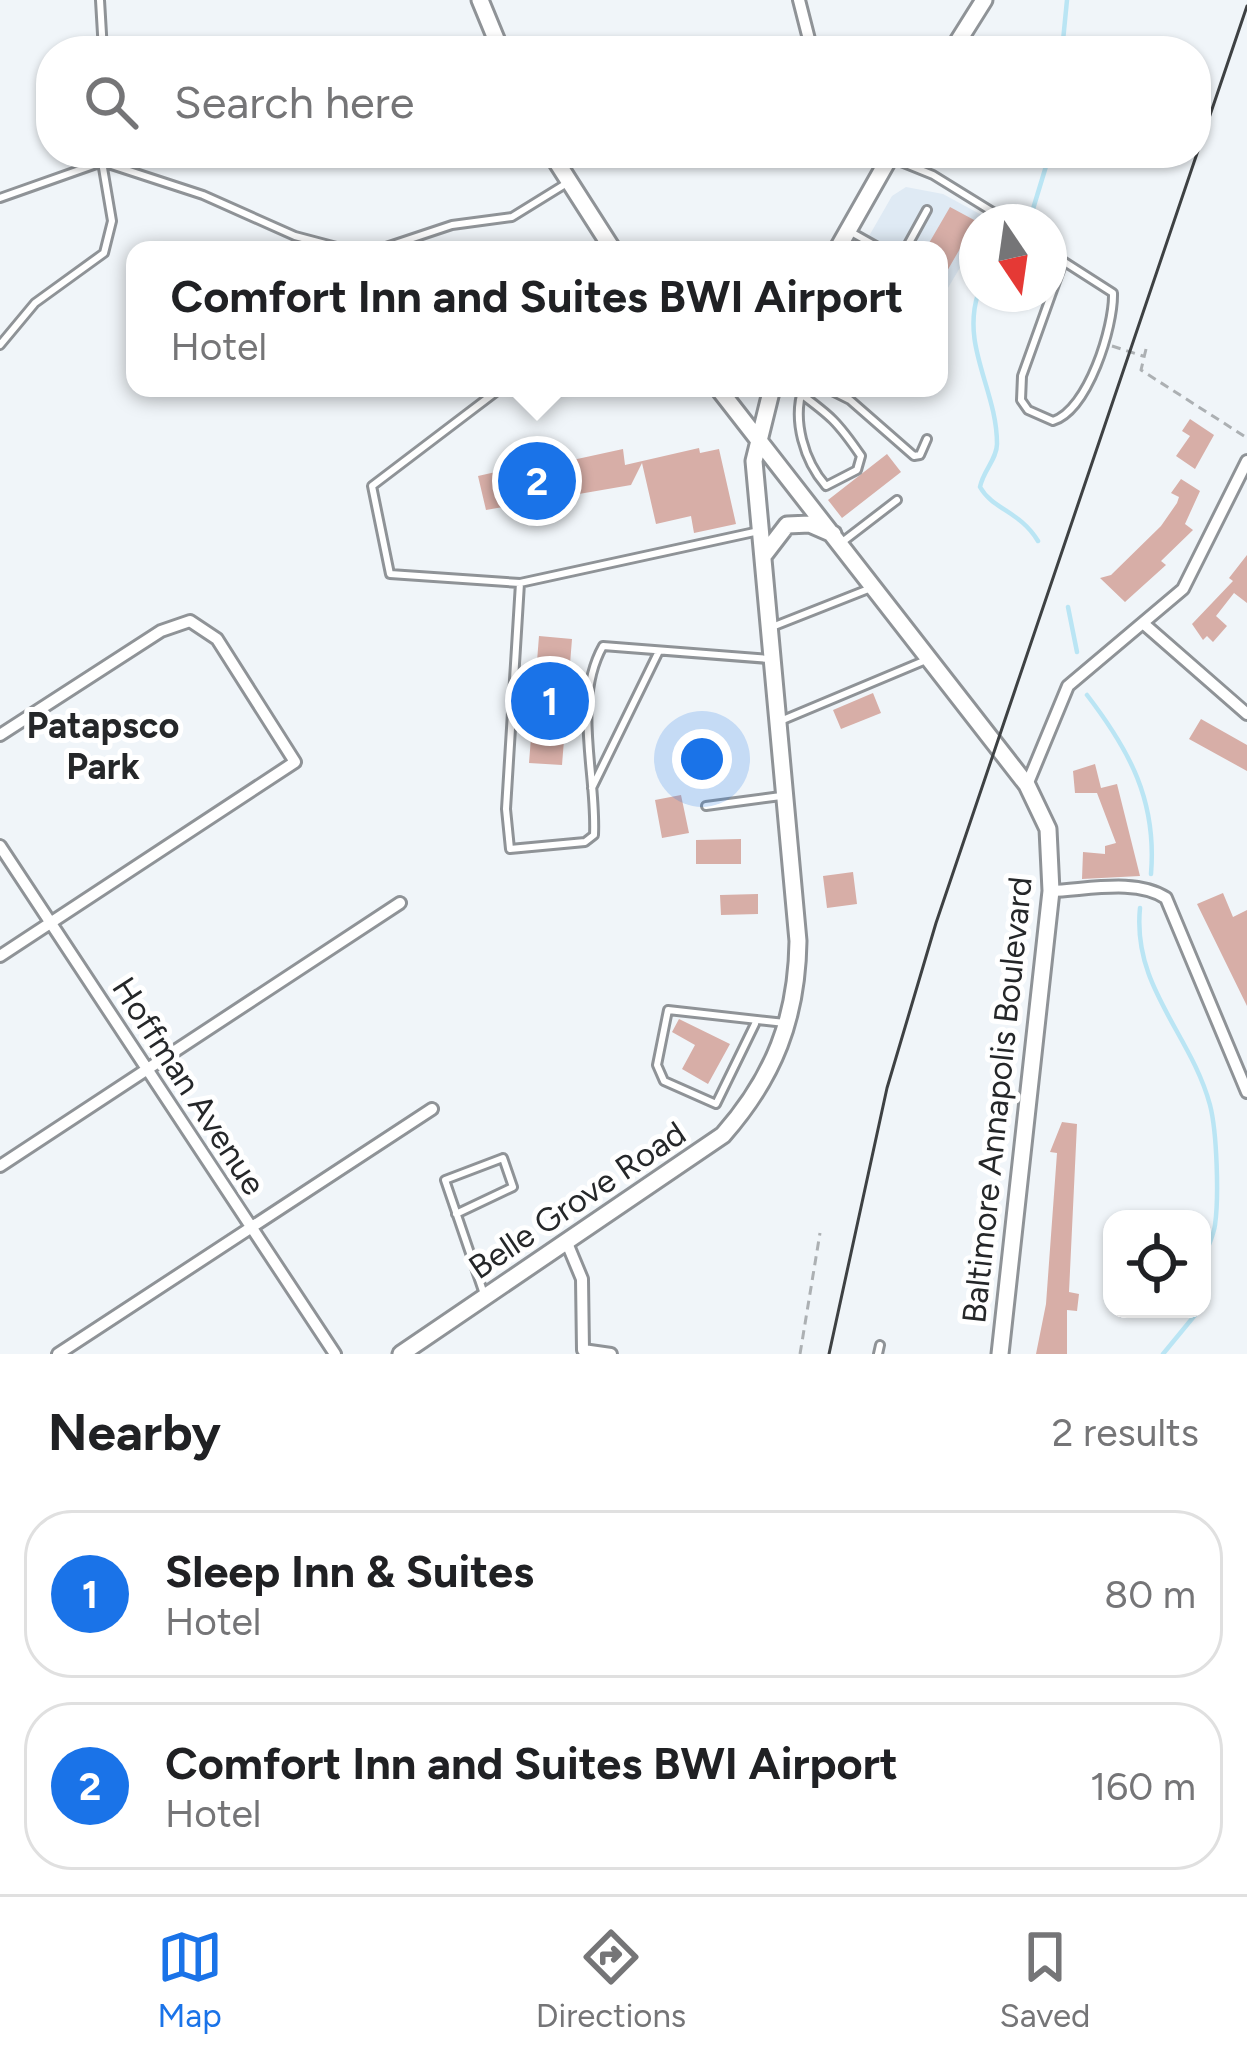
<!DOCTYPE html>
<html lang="en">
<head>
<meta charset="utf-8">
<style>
  body { margin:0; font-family:Figtree,sans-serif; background:#f6f6f6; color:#202124 }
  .controls { position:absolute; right:36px; bottom:36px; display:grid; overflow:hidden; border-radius:24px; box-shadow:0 3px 9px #0004 }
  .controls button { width:108px; height:108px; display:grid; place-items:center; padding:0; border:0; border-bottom:3px solid #e0e0e0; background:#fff; color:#202124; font:60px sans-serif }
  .compass { position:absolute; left:959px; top:204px; width:108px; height:108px; border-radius:50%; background:#fff; box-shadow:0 3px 9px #0004; rotate:167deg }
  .you { position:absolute; left:702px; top:759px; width:42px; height:42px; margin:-30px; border:9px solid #fff; border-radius:50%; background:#1a73e8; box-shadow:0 0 0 18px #1a73e833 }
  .badge { display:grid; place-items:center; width:78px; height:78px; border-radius:50%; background:#1a73e8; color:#fff; font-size:39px; font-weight:700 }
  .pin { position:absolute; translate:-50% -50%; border:6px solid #fff; box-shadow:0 3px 12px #0006 }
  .popup { position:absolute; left:126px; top:241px; width:822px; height:156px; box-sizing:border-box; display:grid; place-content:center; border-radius:24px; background:#fff; filter:drop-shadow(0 3px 9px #0005); font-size:39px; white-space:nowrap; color:#757577 }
  .popup b { font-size:45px; color:#202124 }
  .popup::after { content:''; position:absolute; left:50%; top:100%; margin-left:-24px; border:24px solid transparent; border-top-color:#fff }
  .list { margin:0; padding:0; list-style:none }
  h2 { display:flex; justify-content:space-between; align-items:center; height:156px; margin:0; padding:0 48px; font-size:51px }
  h2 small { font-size:39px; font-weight:400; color:#757577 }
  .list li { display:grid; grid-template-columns:78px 1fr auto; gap:36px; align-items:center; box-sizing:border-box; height:168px; margin:0 24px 24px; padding:0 24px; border:3px solid #e0e0e0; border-radius:48px }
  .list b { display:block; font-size:45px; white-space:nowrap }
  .list p { margin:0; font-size:39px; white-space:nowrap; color:#757577 }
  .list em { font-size:39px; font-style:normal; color:#757577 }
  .icon { flex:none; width:66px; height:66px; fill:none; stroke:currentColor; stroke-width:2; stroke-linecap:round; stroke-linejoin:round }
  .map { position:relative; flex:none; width:1247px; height:1354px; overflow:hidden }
  .search { position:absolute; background:#fff; box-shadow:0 3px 9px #0004; left:36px; right:36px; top:36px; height:132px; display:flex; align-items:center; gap:30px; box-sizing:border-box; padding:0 42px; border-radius:48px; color:#757577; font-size:45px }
  .sheet { height:540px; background:#fff }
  nav { display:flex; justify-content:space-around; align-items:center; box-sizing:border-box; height:168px; border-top:3px solid #e0e0e0; background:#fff; font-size:33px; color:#757577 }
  nav a { display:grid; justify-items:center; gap:6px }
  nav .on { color:#1a73e8 }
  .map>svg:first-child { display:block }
  .built { fill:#dfeaf4 }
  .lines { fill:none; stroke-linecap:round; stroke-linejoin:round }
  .stream { stroke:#bae5f4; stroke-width:4.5 }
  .building { fill:#d7aea7 }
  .lane-casing { stroke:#8f9397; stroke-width:12 }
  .street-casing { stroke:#8f9397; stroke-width:16 }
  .secondary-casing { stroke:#8f9397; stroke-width:21 }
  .path { stroke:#acb0b3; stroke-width:3; stroke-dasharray:9 6; stroke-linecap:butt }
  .lane { stroke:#fff; stroke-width:6 }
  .street { stroke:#fff; stroke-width:10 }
  .secondary { stroke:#fff; stroke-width:15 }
  .tram { stroke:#3e4143; stroke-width:3 }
  .labels { text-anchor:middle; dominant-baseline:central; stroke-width:10; stroke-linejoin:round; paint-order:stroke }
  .street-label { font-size:33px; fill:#252729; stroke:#fff }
  .neighbourhood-label { font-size:36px; font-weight:bold; fill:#252729; stroke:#fff }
</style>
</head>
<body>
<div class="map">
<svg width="1247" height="1354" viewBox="0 0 1247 1354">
  <rect width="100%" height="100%" fill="#f0f5f9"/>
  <!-- built -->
  <path class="built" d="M 906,187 L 943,194 L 989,219 L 977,222 L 977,239 L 939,303 L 939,250 L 861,250 L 892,196 Z"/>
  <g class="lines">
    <!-- stream -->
    <path class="stream" d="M 1062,51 L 1067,0
      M 1033,209 L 1050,153
      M 978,294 C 961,347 997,390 997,444 C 997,459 983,471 980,487 C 993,510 1020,511 1038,541
      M 1068,607 L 1077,652
      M 1087,695 C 1130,751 1157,801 1151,874
      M 1140,908 C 1132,987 1191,1034 1210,1105 C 1217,1132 1219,1197 1215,1225 C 1213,1240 1203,1254 1202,1269 C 1202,1283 1205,1292 1202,1306
      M 1163,1354 L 1200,1309"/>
  </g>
  <!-- building -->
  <path class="building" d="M 950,207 L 976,221 L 939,285 L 939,250 L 925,250 Z
    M 1190,419 L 1214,435 L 1195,469 L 1176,456 L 1190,436 L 1182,431 Z
    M 699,448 L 700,453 L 719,449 L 736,524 L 694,533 L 691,516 L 656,524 L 642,463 L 631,485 L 486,510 L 478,476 L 567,456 L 568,461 L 623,449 L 625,465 Z
    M 887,454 L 901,472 L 842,518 L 828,500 Z
    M 1181,479 L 1200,491 L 1185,524 L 1193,530 L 1161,561 L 1166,565 L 1125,602 L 1100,578 L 1111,575 L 1161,526 L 1177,503 L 1179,497 L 1171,493 Z
    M 1247,555 L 1247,603 L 1234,593 L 1216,616 L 1227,626 L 1213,642 L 1207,636 L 1203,640 L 1192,624 L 1233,581 L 1229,578 Z
    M 539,636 L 572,639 L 562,765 L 529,763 Z
    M 873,693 L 881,713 L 841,729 L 833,710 Z
    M 1201,719 L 1247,745 L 1247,771 L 1189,739 Z
    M 1095,764 L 1101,788 L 1117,784 L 1140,876 L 1082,879 L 1083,852 L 1105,854 L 1105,846 L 1116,843 L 1097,793 L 1075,793 L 1073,771 Z
    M 681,795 L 689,833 L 662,838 L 655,800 Z
    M 741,839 L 741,864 L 696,864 L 696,840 Z
    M 853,872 L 857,904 L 827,908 L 823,876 Z
    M 1223,893 L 1233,917 L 1247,910 L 1247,1006 L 1197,904 Z
    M 758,894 L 758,914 L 721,915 L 720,895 Z
    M 679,1019 L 730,1044 L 708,1084 L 682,1069 L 695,1045 L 672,1032 Z
    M 1062,1122 L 1077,1124 L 1069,1292 L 1079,1294 L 1077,1311 L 1067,1310 L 1067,1354 L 1036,1354 L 1046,1304 L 1057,1153 L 1050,1152 Z"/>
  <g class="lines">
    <defs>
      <path id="lane" d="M 100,0 L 103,51
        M 102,153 L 102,162 L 203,195 L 295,236 L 348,250
        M 891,158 L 933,175 L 1009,222
        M 0,198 L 102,162 L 112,221 L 104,253 L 35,303 L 0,345
        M 851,232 L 883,250
        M 377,250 L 452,225 L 512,217 L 567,183
        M 905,250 L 927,210
        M 1049,252 L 1113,293 C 1114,327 1088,410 1053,421 L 1028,410 L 1021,400 L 1022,376 L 1063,262
        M 501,388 L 372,486 L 390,574 L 520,583 L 759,531
        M 793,388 C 829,415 835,418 861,456 L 857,470 L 826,486 C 804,461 792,420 803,388
        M 826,388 L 850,400 L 914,456 L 920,455 L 927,439
        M 841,543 L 897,500
        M 520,583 L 506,809 L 510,849 L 585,842 L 594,835 C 597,775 572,701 603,646 L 769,659
        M 772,627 L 871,588
        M 778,722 L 926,660
        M 592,788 L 659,651
        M 706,806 L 781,796
        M 755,1024 L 716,1104 L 664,1081 L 657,1065 L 668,1010 L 785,1023
        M 456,1214 L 513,1187 L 503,1158 L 445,1180 L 484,1294
        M 878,1354 L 880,1345"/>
      <path id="street" d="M 799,0 L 812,51
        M 1144,624 L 1247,714
        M 0,735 L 161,631 L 190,621 L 217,639 L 295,762 L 0,956
        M 1027,785 L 1068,686 L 1183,589 L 1247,461
        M 0,846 L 335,1354
        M 1051,891 C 1086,890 1136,878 1166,898 L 1247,1092
        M 0,1166 L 400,903
        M 567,1243 L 582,1279 L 583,1350 L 611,1354
        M 58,1354 L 432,1109"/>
      <path id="secondary" d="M 480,0 L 501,51
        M 952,51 L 984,0
        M 551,153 L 613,250
        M 837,250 L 892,153
        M 718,388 L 1027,785 L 1048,829 L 1051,891 L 1000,1354
        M 764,555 L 787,525 L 810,524 L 833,534
        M 401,1354 L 723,1135 C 774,1077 797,1018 798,941 L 754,461 L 772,388"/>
    </defs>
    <!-- lane casing -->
    <use href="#lane" class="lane-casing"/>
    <!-- street casing -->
    <use href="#street" class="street-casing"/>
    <!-- secondary casing -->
    <use href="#secondary" class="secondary-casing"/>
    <!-- path -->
    <path class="path" d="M 1112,346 L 1143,356
      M 1146,349 L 1141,370 L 1244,436
      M 800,1354 L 820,1233"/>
    <!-- lane -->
    <use href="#lane" class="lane"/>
    <!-- street -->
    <use href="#street" class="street"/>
    <!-- secondary -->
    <use href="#secondary" class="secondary"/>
    <!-- tram -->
    <path class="tram" d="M 829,1354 L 887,1088 L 936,923 L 1247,6"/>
  </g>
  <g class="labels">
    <!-- street labels -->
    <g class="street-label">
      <text transform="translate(189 1086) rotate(57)">Hoffman Avenue</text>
      <text transform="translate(997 1100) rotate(-84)">Baltimore Annapolis Boulevard</text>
      <text transform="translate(577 1200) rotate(-34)">Belle Grove Road</text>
    </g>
    <!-- neighbourhood labels -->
    <g class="neighbourhood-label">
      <text x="103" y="725">Patapsco<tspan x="103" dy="41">Park</tspan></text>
    </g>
  </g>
</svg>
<div class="controls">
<button><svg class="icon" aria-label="locate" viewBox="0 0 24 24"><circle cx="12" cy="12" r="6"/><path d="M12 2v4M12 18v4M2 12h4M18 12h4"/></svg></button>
</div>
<svg class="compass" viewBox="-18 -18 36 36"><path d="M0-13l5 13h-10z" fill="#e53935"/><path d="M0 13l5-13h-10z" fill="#757577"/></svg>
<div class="you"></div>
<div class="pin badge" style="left:550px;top:701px">1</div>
<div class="pin badge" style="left:537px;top:481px">2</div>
<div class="popup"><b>Comfort Inn and Suites BWI Airport</b>Hotel</div>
<div class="search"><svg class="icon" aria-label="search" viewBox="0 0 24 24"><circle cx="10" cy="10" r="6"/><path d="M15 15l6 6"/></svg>Search here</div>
</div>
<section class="sheet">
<h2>Nearby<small>2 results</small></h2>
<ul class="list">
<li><span class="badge">1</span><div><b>Sleep Inn &amp; Suites</b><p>Hotel</p></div><em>80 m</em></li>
<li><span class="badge">2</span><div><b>Comfort Inn and Suites BWI Airport</b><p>Hotel</p></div><em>160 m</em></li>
</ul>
</section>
<nav>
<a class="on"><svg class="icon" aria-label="map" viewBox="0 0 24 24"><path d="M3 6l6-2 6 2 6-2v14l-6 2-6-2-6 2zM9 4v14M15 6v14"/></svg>Map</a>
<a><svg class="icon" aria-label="directions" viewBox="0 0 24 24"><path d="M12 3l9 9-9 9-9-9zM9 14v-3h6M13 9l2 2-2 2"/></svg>Directions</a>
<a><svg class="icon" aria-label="saved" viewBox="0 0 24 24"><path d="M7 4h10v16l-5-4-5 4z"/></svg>Saved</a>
</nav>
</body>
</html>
